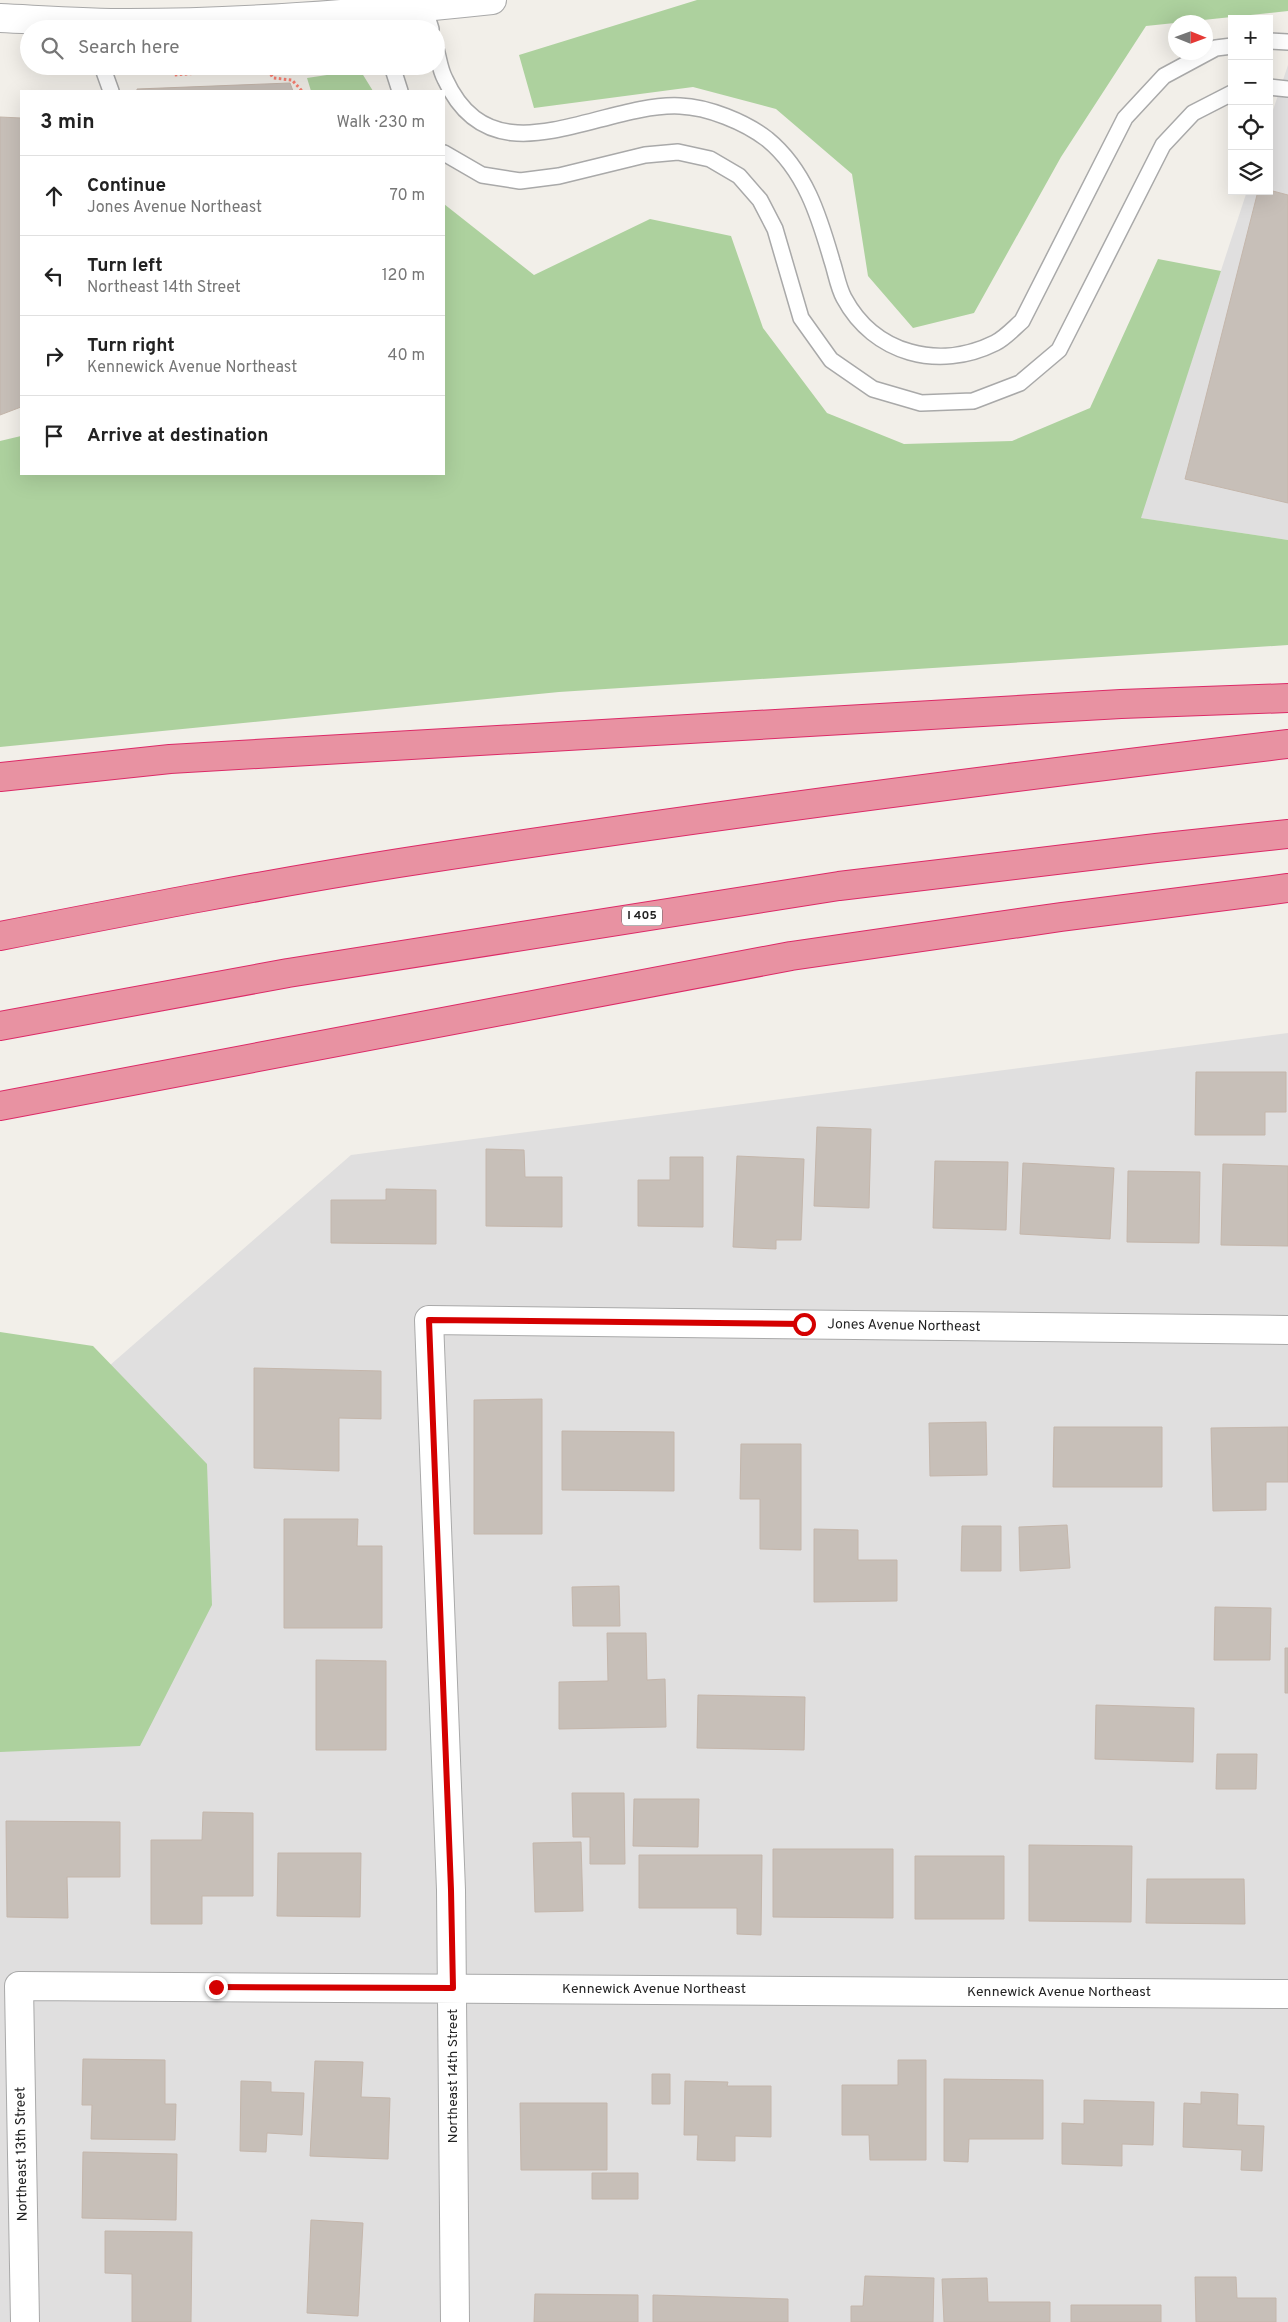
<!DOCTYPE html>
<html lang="en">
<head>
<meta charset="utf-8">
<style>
  body { margin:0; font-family:Overpass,sans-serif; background:#f6f6f6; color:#222 }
  .controls { position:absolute; right:15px; top:15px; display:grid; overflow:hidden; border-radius:0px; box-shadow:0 5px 20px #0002 }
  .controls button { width:45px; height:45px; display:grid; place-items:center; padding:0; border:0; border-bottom:1px solid #e0e0e0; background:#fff; color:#222; font:25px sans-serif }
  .compass { position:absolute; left:1168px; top:15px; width:45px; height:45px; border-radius:50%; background:#fff; box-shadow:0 5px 20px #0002; rotate:91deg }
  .stop { position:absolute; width:15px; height:15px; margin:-11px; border:4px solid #d40000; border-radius:50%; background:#fff }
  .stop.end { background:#d40000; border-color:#fff; box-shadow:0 1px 5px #0008 }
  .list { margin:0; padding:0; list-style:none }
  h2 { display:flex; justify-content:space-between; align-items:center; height:65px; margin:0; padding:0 20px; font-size:21px }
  h2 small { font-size:16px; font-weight:400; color:#767676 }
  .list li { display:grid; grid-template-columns:32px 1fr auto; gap:15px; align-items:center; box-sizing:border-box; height:80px; padding:0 20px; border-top:1px solid #e0e0e0 }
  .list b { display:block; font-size:19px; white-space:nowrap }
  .list p { margin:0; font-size:16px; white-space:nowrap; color:#767676 }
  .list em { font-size:16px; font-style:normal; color:#767676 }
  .icon { flex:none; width:28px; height:28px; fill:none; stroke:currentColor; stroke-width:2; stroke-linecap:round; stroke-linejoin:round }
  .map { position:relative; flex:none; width:1288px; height:2322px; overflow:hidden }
  .search { position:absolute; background:#fff; box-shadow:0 5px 20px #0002; left:20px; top:20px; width:425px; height:55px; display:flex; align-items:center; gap:12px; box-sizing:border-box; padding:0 18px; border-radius:28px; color:#767676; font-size:19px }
  .panel { position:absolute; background:#fff; box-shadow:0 5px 20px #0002; left:20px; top:90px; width:425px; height:385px; border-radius:0px }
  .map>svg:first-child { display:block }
  .residential { fill:#e0dfdf }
  .forest { fill:#add19e }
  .building { fill:#c7bfb8; stroke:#c4b6ab }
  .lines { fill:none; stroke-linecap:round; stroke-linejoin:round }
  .service-casing { stroke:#a9a9a9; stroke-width:18 }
  .minor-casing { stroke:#a9a9a9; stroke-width:30 }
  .tertiary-casing { stroke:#a9a9a9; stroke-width:30 }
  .motorway-casing { stroke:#dc2a67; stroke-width:30 }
  .path { stroke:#fa8072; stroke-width:3; stroke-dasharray:2.5 2.5; stroke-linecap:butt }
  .service { stroke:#fff; stroke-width:15 }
  .minor { stroke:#fff; stroke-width:28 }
  .tertiary { stroke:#fff; stroke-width:28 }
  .motorway { stroke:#e892a2; stroke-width:28 }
  .route { stroke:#d40000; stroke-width:6 }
  .labels { text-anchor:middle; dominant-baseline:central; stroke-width:4.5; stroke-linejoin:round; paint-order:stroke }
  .shield { fill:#fff; stroke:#646464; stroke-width:1 }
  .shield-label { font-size:12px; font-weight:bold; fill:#222 }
  .street-label { font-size:14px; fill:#222; stroke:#fff }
</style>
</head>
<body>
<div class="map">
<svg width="1288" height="2322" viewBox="0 0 1288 2322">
  <rect width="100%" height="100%" fill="#f2efe9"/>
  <!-- residential -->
  <path class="residential" d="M 1288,65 L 1288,540 L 1140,518 L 1247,191 L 1269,191 L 1269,122 Z
    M 1288,1033 L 1288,2322 L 0,2322 L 0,1461 L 351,1155 Z"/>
  <!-- forest -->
  <path class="forest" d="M 697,0 L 1288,0 L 1288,11 L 1146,26 L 1061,157 L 974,313 L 913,328 L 868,276 L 852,174 L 776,109 L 693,87 L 534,108 L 519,55 Z
    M 360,70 L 373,91 L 311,91 L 307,78 Z
    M 444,204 L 534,275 L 650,219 L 731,236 L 763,328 L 827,413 L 904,444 L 1012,441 L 1090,408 L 1158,259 L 1221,271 L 1141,518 L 1288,540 L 1288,645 L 559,692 L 0,747 L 0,441 L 21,436 L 21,474 L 444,474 Z
    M 0,1332 L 93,1346 L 207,1464 L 212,1605 L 140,1746 L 0,1752 Z"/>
  <!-- building -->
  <path class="building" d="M 290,83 L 293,91 L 137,91 L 137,89 Z
    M 0,117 L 21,118 L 21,407 L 0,415 Z
    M 1269,190 L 1288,195 L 1288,503 L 1185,479 L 1258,191 Z
    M 1196,1072 L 1286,1072 L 1286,1112 L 1265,1112 L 1265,1135 L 1195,1135 Z
    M 817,1127 L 871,1129 L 869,1208 L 814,1206 Z
    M 486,1149 L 524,1150 L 525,1177 L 562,1177 L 562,1227 L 486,1226 Z
    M 737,1156 L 804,1159 L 801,1240 L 776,1240 L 776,1249 L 733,1247 Z
    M 670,1157 L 703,1157 L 703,1227 L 638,1226 L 638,1180 L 670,1180 Z
    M 935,1161 L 1008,1162 L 1006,1230 L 933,1228 Z
    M 1023,1163 L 1114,1168 L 1110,1239 L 1020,1234 Z
    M 1223,1164 L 1288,1166 L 1288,1246 L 1221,1245 Z
    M 1128,1171 L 1200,1172 L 1199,1243 L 1127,1242 Z
    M 386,1189 L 436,1190 L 436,1244 L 331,1243 L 331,1200 L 386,1200 Z
    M 254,1368 L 381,1371 L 381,1419 L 339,1418 L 339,1471 L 254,1468 Z
    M 542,1399 L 542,1534 L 474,1534 L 474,1400 Z
    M 986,1422 L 987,1475 L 930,1476 L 929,1423 Z
    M 1054,1427 L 1162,1427 L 1162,1487 L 1053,1487 Z
    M 1288,1427 L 1288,1482 L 1266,1482 L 1266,1510 L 1213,1511 L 1211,1428 Z
    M 562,1431 L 674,1432 L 674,1491 L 562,1490 Z
    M 741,1444 L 801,1444 L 801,1550 L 760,1549 L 760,1499 L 740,1499 Z
    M 284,1519 L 358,1519 L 357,1546 L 382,1546 L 382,1628 L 284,1628 Z
    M 1067,1525 L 1070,1568 L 1020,1571 L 1019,1527 Z
    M 962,1526 L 1001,1526 L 1001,1571 L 961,1571 Z
    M 814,1529 L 858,1530 L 858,1560 L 897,1560 L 897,1601 L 814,1602 Z
    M 619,1586 L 620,1626 L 573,1626 L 572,1587 Z
    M 1215,1607 L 1271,1608 L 1270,1660 L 1214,1660 Z
    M 607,1633 L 646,1633 L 647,1680 L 665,1679 L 666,1727 L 559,1729 L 559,1682 L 608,1681 Z
    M 1285,1648 L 1288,1648 L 1288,1693 L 1285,1693 Z
    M 316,1660 L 386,1661 L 386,1750 L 316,1750 Z
    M 698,1695 L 805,1697 L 804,1750 L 697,1748 Z
    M 1096,1705 L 1194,1708 L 1193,1762 L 1095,1759 Z
    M 1217,1754 L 1257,1754 L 1256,1789 L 1216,1789 Z
    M 572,1793 L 624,1793 L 625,1864 L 590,1864 L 590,1837 L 573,1837 Z
    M 634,1799 L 699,1799 L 698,1847 L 633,1846 Z
    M 203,1812 L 253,1813 L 253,1896 L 202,1896 L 202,1924 L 151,1924 L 151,1840 L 202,1840 Z
    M 6,1821 L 120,1822 L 120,1877 L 67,1877 L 68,1918 L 7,1917 Z
    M 581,1842 L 583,1911 L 535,1912 L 533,1843 Z
    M 1029,1845 L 1132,1846 L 1131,1922 L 1029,1921 Z
    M 773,1849 L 893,1849 L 893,1918 L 773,1917 Z
    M 278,1853 L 361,1853 L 360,1917 L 277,1916 Z
    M 639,1855 L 762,1855 L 761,1935 L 737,1934 L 737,1908 L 639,1908 Z
    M 915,1856 L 1004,1856 L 1004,1919 L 915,1919 Z
    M 1147,1879 L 1244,1879 L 1245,1924 L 1146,1923 Z
    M 83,2059 L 165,2060 L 165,2104 L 176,2104 L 175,2140 L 91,2139 L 92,2105 L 82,2105 Z
    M 898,2060 L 926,2060 L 926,2160 L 870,2160 L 869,2135 L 842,2135 L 842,2085 L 898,2085 Z
    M 315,2061 L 363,2062 L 361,2097 L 390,2098 L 388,2159 L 310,2156 Z
    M 652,2074 L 670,2074 L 670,2104 L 652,2104 Z
    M 944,2079 L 1043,2080 L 1043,2139 L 969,2139 L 968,2162 L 944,2161 Z
    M 241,2081 L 271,2082 L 271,2092 L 304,2093 L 302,2135 L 267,2133 L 266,2152 L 240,2151 Z
    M 685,2081 L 728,2082 L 727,2086 L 771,2086 L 771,2137 L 735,2136 L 735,2161 L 697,2160 L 698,2135 L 684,2135 Z
    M 1201,2092 L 1238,2094 L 1237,2125 L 1264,2126 L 1262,2171 L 1241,2170 L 1242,2150 L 1183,2147 L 1184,2103 L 1201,2104 Z
    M 1084,2100 L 1154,2102 L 1153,2145 L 1122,2144 L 1122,2166 L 1062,2164 L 1062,2123 L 1084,2124 Z
    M 520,2103 L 607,2103 L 607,2170 L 521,2170 Z
    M 83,2152 L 177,2154 L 176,2220 L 82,2218 Z
    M 592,2173 L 638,2173 L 638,2199 L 592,2199 Z
    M 311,2220 L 363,2223 L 358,2316 L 307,2313 Z
    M 105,2231 L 192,2232 L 191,2322 L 132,2322 L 132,2274 L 105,2273 Z
    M 865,2276 L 934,2278 L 933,2322 L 851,2322 L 851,2306 L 863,2306 Z
    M 1195,2277 L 1236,2277 L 1237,2298 L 1276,2298 L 1276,2322 L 1196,2322 Z
    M 987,2278 L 988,2302 L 1050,2302 L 1050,2322 L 944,2322 L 942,2279 Z
    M 535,2294 L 638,2295 L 638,2322 L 534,2322 Z
    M 653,2295 L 788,2299 L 788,2322 L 653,2322 Z
    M 1071,2305 L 1161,2305 L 1161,2322 L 1071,2322 Z"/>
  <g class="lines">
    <defs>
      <path id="service" d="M 424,7 L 431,29
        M 377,12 L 381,29
        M 1269,41 L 1288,42
        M 436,49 C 439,59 440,70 445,79 C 493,185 599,102 680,106 C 708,107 745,122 767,139 C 805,170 819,216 832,261 C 836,273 838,287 844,298 C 874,354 939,371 995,343 C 1005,338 1014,328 1022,321 L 1125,118 L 1164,76 L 1216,48 L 1232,46
        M 102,66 L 111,91
        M 392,66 L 400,91
        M 1269,87 L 1288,89
        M 444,153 L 482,175 L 520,181 L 559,176 L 645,155 L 678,152 L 710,159 L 739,176 L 760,200 L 775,229 L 801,318 L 831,360 L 873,389 L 921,403 L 973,401 L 1020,383 L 1059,350 L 1163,145 L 1193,113 L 1232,93"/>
      <path id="minor" d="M 25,2322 L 19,1986 L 1288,1994
        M 455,2322 L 451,1890 L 429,1320 L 1288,1330"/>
      <path id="tertiary" d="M 0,18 C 43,20 86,23 129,23 C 250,23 371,13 492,0"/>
      <path id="motorway" d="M 0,777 L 170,759 L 1121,704 L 1288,698
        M 0,936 C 133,910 266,884 399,863 C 694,817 991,779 1288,744
        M 0,1026 L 288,973 L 839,886 L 1156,848 L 1288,834
        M 0,1106 L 791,956 L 1061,917 L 1288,888"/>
    </defs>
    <!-- service casing -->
    <use href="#service" class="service-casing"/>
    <!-- minor casing -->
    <use href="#minor" class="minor-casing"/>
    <!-- tertiary casing -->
    <use href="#tertiary" class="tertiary-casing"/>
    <!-- motorway casing -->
    <use href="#motorway" class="motorway-casing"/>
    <!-- path -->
    <path class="path" d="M 172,66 L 174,75 L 267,68 L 273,78 L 292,80 L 302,91"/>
    <!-- service -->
    <use href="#service" class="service"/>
    <!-- minor -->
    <use href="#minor" class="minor"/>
    <!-- tertiary -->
    <use href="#tertiary" class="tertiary"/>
    <!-- motorway -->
    <use href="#motorway" class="motorway"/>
  </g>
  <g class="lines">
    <!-- route -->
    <path class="route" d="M 216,1987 L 453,1988 L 451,1890 L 429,1320 L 804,1324"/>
  </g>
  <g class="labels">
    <!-- shield labels -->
    <rect class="shield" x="622" y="906.5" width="40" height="19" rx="4"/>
    <g class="shield-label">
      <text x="642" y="916">I 405</text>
    </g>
    <!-- street labels -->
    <g class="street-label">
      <text transform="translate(904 1326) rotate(1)">Jones Avenue Northeast</text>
      <text x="654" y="1989">Kennewick Avenue Northeast</text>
      <text x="1059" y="1992">Kennewick Avenue Northeast</text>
      <text transform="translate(453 2076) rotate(-90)">Northeast 14th Street</text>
      <text transform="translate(22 2154) rotate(-91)">Northeast 13th Street</text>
    </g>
  </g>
</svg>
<div class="controls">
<button>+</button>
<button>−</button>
<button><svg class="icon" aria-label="locate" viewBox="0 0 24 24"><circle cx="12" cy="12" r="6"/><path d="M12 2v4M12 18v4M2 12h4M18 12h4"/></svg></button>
<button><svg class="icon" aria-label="layers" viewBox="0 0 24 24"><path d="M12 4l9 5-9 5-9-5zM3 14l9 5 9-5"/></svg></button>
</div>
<svg class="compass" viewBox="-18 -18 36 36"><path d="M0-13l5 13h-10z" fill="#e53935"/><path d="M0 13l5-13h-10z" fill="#767676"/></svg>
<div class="stop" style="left:804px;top:1324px"></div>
<div class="stop end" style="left:216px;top:1987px"></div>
<div class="search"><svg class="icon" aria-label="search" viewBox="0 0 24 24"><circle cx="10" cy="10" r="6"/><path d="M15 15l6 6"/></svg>Search here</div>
<section class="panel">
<h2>3 min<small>Walk · 230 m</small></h2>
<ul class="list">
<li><svg class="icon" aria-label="ahead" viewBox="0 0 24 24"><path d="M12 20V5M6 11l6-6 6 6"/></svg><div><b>Continue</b><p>Jones Avenue Northeast</p></div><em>70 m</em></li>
<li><svg class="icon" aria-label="left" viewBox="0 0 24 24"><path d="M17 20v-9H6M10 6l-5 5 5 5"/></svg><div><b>Turn left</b><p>Northeast 14th Street</p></div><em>120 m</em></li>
<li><svg class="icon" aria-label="right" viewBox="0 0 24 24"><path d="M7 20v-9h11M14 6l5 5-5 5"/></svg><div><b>Turn right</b><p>Kennewick Avenue Northeast</p></div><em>40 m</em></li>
<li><svg class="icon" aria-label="arrive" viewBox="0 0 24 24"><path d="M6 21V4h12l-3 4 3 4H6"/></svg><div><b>Arrive at destination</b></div></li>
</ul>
</section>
</div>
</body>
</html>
